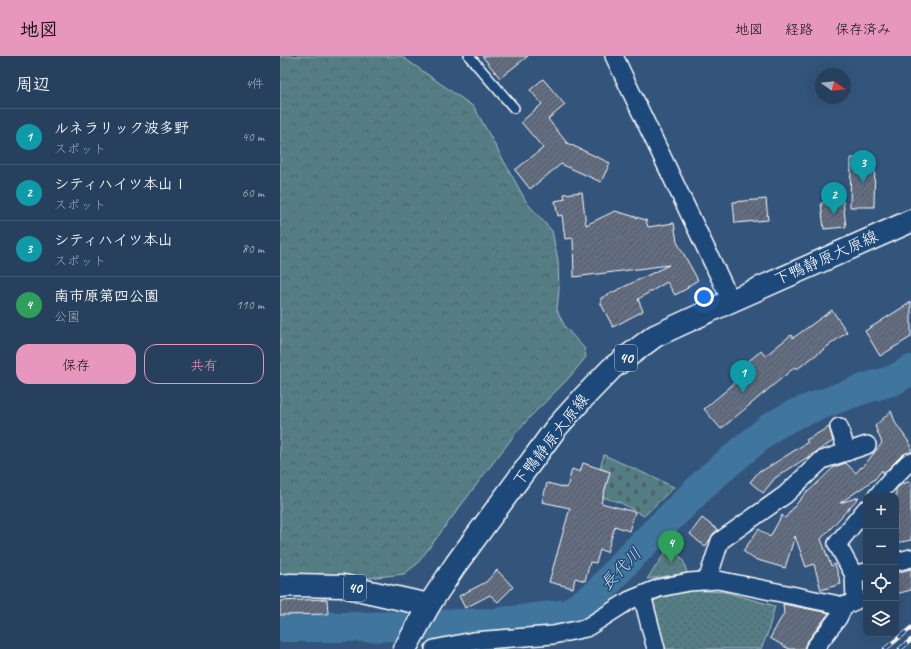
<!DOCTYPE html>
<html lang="ja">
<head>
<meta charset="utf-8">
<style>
  body { margin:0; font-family:Caveat,"Klee One",sans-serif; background:#2e4763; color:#f1f3f6 }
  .controls { position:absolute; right:12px; bottom:12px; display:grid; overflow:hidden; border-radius:8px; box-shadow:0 4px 16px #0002 }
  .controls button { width:36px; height:36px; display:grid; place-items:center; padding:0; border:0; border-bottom:1px solid #425972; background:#26405d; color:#f1f3f6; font:20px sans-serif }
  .compass { position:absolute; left:535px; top:12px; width:36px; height:36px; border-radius:50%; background:#26405d; box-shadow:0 4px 16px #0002; rotate:105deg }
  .you { position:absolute; left:424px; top:241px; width:14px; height:14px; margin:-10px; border:3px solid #fff; border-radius:50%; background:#1a73e8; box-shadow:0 0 0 6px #1a73e833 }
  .badge { display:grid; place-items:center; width:26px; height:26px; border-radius:50%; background:#e797bd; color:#fff; font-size:13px; font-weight:700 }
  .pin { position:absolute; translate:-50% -33px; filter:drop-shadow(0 1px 2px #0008) }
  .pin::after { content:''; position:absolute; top:21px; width:14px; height:12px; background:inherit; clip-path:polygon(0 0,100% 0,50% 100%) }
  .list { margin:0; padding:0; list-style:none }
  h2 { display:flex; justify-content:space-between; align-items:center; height:52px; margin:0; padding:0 16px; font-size:17px }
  h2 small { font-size:13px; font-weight:400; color:#a4afbc }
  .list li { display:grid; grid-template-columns:26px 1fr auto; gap:12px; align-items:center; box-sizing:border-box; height:56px; padding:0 16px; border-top:1px solid #425972 }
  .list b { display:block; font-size:15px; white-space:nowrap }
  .list p { margin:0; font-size:13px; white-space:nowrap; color:#a4afbc }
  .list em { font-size:13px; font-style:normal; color:#a4afbc }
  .actions { display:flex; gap:8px; padding:12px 16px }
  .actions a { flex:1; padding:9px 0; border:1px solid #e797bd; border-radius:12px; text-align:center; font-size:14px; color:#e797bd }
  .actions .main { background:#e797bd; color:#111 }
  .icon { flex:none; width:22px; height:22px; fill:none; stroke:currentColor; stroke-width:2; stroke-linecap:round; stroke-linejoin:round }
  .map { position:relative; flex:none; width:631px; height:593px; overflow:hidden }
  header { display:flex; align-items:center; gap:24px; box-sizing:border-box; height:56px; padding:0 20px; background:#e797bd; color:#111 }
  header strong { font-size:19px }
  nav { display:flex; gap:22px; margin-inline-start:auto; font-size:14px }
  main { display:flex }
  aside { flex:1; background:#26405d }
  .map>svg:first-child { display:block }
  .green { fill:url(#green-dots); stroke:#aabec2 }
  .forest { fill:url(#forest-crowns); stroke:#aabec2 }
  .cemetery { fill:url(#cemetery-stones); stroke:#aabec2 }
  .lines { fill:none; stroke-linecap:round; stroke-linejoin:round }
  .river { stroke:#41759e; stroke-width:30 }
  .building { fill:url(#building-hatch); stroke:#fff }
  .service-casing { stroke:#fff; stroke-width:12 }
  .minor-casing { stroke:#fff; stroke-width:20 }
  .secondary-casing { stroke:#fff; stroke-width:25 }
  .primary-casing { stroke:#fff; stroke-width:25 }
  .service { stroke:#1f4a7a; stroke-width:9 }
  .minor { stroke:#1f4a7a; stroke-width:17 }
  .secondary { stroke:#1f4a7a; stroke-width:22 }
  .primary { stroke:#1f4a7a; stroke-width:22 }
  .rail-casing { stroke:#fff; stroke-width:4.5 }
  .rail { stroke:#1f4a7a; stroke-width:3; stroke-dasharray:9; stroke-linecap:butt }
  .labels { text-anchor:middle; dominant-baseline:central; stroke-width:3; stroke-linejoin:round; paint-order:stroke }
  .shield { fill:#1f4a7a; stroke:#bcc9d7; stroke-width:1 }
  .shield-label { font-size:15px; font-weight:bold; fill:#fff }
  .street-label { font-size:16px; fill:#fff; stroke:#1f4a7a }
  .water-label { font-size:17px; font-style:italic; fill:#d0dce7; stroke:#1f4a7a }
</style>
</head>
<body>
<header>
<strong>地図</strong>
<nav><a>地図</a><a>経路</a><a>保存済み</a></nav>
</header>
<main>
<aside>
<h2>周辺<small>4件</small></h2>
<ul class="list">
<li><span class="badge" style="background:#0f9aa8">1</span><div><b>ルネラリック波多野</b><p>スポット</p></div><em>40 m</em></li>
<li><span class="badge" style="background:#0f9aa8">2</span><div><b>シティハイツ本山Ⅰ</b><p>スポット</p></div><em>60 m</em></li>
<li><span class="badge" style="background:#0f9aa8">3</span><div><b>シティハイツ本山</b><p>スポット</p></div><em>80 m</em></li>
<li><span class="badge" style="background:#2e9e5b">4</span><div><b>南市原第四公園</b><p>公園</p></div><em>110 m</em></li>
</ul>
<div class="actions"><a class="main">保存</a><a>共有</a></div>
</aside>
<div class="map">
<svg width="631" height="593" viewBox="0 0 631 593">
  <defs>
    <pattern id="green-dots" width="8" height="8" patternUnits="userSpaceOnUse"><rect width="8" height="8" fill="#557d84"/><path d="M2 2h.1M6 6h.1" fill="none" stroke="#506468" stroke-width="1.8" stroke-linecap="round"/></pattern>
    <pattern id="forest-crowns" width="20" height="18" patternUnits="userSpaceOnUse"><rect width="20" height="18" fill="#557d84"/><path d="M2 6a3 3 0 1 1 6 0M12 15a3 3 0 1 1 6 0" fill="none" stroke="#506468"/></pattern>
    <pattern id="cemetery-stones" width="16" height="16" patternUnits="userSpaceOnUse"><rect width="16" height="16" fill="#557d84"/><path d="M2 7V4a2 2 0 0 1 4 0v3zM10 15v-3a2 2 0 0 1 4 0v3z" fill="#506468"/></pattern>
    <pattern id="building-hatch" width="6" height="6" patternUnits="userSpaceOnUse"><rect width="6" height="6" fill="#636e82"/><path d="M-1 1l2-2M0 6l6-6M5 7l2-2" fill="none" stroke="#54585f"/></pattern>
  </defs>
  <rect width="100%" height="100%" fill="#33557c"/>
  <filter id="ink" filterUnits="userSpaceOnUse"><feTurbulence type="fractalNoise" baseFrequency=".025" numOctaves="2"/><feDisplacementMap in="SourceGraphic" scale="8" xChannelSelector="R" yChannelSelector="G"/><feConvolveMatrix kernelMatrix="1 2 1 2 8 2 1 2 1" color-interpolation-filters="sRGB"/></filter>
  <g filter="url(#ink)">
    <!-- green -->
    <path class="green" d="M 388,493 C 403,500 403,502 407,517 L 367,523 Z
      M 409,534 L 445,536 L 495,550 L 487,579 L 481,593 L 382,593 L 370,544 L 374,544 Z"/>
    <!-- forest -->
    <path class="forest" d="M 0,0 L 121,0 L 194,51 L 247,147 L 272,175 L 278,204 L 279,233 L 277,254 L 285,271 L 304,292 L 306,301 L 287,324 L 250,361 L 236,377 L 206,416 L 137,508 L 124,518 L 44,527 L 0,521 Z"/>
    <!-- cemetery -->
    <path class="cemetery" d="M 324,399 L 394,431 L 364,460 L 341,447 L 323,441 L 330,416 L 320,412 Z"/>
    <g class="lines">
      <!-- river -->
      <path class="river" d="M 0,571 L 84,571 L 215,567 L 288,558 L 317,538 L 349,502 L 431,421 L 491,371 L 515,358 L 583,333 L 614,324 L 631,314"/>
    </g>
    <!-- building -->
    <path class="building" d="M 202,0 L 248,0 L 220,22 Z
      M 263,23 L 285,49 L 268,63 L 287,87 L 330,107 L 321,126 L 281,108 L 250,133 L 235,114 L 263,92 L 241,66 L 262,48 L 250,34 Z
      M 571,102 L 595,103 L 594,151 L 570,151 Z
      M 302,136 L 306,169 L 335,155 L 366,164 L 368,171 L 394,167 L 397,186 L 418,224 L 407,231 L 408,232 L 395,239 L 387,226 L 358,243 L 363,255 L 333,271 L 321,248 L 321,242 L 389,209 L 294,221 L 293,182 L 285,183 L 282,159 L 278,160 L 275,145 L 285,143 L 284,138 Z
      M 486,143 L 488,164 L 455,167 L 453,146 Z
      M 563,145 L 566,171 L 544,173 L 541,147 Z
      M 631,246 L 631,281 L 600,300 L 585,275 Z
      M 552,254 L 567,276 L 517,313 L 515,311 L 441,373 L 424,353 L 470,314 L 466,307 L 481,295 L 485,300 L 511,279 L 513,282 Z
      M 611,355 L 616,368 L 631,389 L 631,396 L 622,399 L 606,415 L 603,417 L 602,414 L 595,423 L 560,447 L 579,441 L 541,483 L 551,510 L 555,508 L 561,528 L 541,534 L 534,508 L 526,511 L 515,480 L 505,512 L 474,503 L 463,495 L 479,473 L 490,481 L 502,459 L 505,462 L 528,434 L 528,436 L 554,411 L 566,407 L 576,417 L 581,411 L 582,412 L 602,387 L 595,370 Z
      M 549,371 L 553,385 L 495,422 L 483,437 L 470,426 L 480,414 L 482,415 L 528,386 L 526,384 Z
      M 303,407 L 330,416 L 321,447 L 355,456 L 349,475 L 335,470 L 327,496 L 320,494 L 316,507 L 310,506 L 305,525 L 295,522 L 293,532 L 269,526 L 290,452 L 262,446 L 267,427 L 287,432 L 292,413 L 300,416 Z
      M 631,425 L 631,484 L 616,487 L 616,433 L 622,428 Z
      M 422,462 L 438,474 L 434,477 L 425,491 L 410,478 Z
      M 631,513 L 631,534 L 616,538 L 616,517 Z
      M 217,514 L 233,531 L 218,546 L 210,539 L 185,552 L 179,540 L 206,526 Z
      M 47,543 L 48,558 L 0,559 L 0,545 Z
      M 503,548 L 549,557 L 526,587 L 524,593 L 509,593 L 490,582 L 504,557 Z"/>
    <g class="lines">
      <defs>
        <path id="service" d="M 189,0 L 234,52"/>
        <path id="minor" d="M 334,0 L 451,245
          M 559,371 L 567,396
          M 597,440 L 611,424 L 629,406 L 631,406
          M 586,453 L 557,488 L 574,519 L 586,516
          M 616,506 L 631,502
          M 427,525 L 440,485 L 505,439 L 542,404 L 587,389
          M 362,539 L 376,593
          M 154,593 L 193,585 L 273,579 L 306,572 L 350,544 L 379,532 L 409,526 L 438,524 L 564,550 L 575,545 L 574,519
          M 534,593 L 558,562 L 564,550"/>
        <path id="secondary" d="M 125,593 L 149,549"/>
        <path id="primary" d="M 0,530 L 11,529 L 63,530 L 149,549 L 176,508 L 276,372 L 303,342 L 332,312 L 375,280 L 451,245 L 631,165"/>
      </defs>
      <!-- service casing -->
      <use href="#service" class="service-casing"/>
      <!-- minor casing -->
      <use href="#minor" class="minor-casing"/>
      <!-- secondary casing -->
      <use href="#secondary" class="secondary-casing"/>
      <!-- primary casing -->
      <use href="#primary" class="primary-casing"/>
      <!-- service -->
      <use href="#service" class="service"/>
      <!-- minor -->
      <use href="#minor" class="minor"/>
      <!-- secondary -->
      <use href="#secondary" class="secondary"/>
      <!-- primary -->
      <use href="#primary" class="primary"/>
      <defs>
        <path id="rail" d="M 605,593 L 631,572
          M 620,593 L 631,584"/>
      </defs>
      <!-- rail casing -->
      <use href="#rail" class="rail-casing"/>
      <!-- rail -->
      <use href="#rail" class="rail"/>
    </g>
  </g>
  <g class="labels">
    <!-- shield labels -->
    <g class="shield">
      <rect x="335" y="289" width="22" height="26" rx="3"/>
      <rect x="64" y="519" width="22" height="26" rx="3"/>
    </g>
    <g class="shield-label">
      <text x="346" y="302">40</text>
      <text x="75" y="532">40</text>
    </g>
    <!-- street labels -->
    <g class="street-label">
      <text transform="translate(546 202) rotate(-24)">下鴨静原大原線</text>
      <text transform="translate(271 384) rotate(-52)">下鴨静原大原線</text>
    </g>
    <!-- water labels -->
    <g class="water-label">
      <text transform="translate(341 513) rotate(-46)">長代川</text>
    </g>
  </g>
</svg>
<div class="controls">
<button>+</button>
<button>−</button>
<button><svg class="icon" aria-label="locate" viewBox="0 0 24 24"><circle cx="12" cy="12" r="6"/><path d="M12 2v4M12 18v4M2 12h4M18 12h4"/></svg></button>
<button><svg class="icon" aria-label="layers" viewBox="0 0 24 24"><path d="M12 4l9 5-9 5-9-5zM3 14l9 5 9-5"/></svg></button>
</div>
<svg class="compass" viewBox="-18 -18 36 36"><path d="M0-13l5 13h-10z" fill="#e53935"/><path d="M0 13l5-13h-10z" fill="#a4afbc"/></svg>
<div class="you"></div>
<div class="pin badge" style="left:463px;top:337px;background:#0f9aa8">1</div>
<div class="pin badge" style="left:554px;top:159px;background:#0f9aa8">2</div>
<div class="pin badge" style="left:583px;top:127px;background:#0f9aa8">3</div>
<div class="pin badge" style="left:391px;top:507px;background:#2e9e5b">4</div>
</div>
</main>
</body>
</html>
